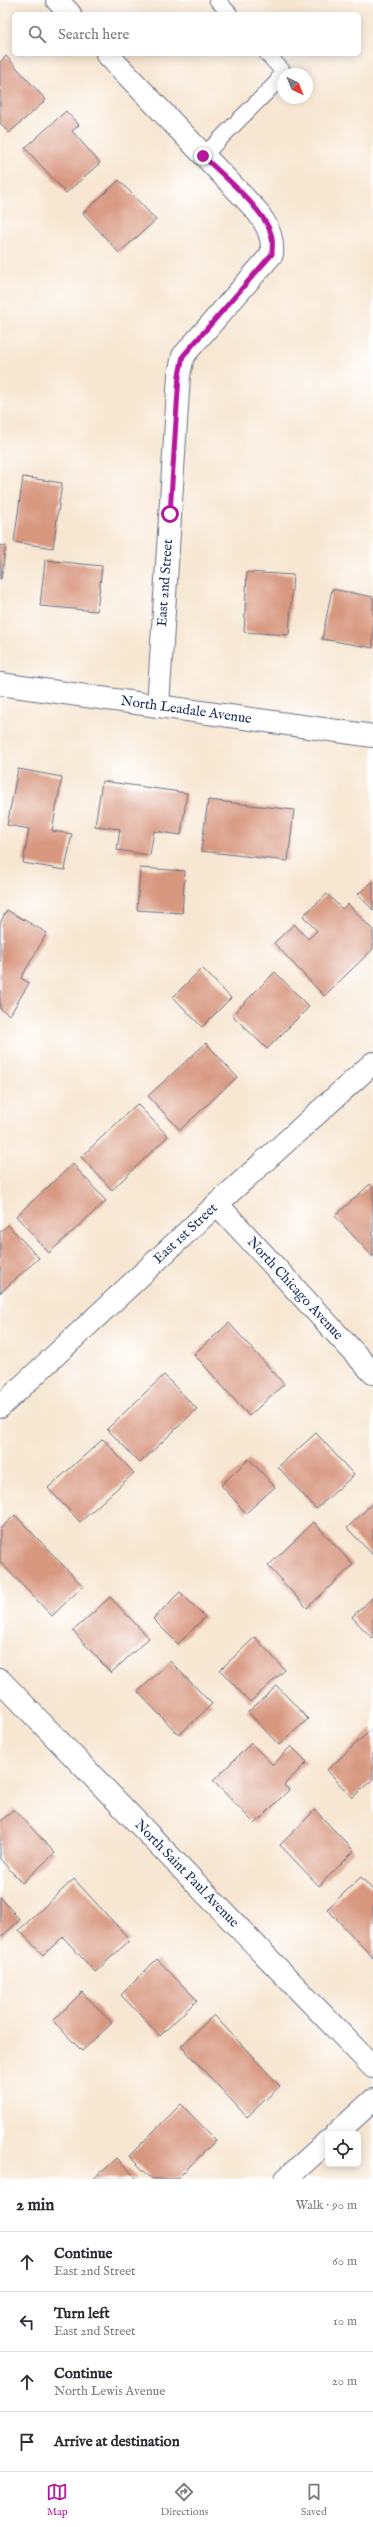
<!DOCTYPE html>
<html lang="en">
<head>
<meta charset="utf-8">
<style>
  body { margin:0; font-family:"IM FELL English",serif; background:#f2f2f3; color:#2b2b33 }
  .controls { position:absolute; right:12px; bottom:12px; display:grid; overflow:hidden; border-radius:6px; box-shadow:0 2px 10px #0003 }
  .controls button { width:36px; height:36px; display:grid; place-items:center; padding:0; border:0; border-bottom:1px solid #e1e1e2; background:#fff; color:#2b2b33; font:20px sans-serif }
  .compass { position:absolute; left:277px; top:68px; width:36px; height:36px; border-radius:50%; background:#fff; box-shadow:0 2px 10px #0003; rotate:137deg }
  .stop { position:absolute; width:12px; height:12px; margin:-9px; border:3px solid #b5179e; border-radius:50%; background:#fff }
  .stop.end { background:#b5179e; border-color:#fff; box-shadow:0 1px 4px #0008 }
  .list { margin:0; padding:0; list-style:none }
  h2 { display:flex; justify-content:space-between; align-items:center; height:52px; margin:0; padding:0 16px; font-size:17px }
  h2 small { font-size:13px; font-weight:400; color:#7c7c81 }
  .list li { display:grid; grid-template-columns:26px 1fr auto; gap:12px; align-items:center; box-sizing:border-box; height:60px; padding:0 16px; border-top:1px solid #e1e1e2 }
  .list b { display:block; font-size:15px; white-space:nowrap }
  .list p { margin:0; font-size:13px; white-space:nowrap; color:#7c7c81 }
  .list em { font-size:13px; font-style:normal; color:#7c7c81 }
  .icon { flex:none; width:22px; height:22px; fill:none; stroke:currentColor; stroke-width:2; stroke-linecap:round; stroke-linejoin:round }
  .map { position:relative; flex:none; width:373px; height:2179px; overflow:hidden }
  .search { position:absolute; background:#fff; box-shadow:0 2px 10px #0003; left:12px; right:12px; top:12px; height:44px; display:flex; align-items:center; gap:10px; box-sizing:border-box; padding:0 14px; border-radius:6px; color:#7c7c81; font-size:15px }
  .sheet { height:292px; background:#fff }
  nav { display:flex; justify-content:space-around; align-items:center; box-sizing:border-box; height:56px; border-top:1px solid #e1e1e2; background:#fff; font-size:11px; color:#7c7c81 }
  nav a { display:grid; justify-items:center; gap:2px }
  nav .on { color:#b5179e }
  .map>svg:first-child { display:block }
  .building { fill:#d89880 }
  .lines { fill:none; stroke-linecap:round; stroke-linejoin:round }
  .lane-casing { stroke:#686f86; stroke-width:17 }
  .street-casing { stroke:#686f86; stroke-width:24 }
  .lane { stroke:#fff; stroke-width:15 }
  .street { stroke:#fff; stroke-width:22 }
  .route { stroke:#b5179e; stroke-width:5 }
  .labels { text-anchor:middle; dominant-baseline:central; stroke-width:3.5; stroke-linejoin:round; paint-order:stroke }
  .street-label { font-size:14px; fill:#1b2f5e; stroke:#fff }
</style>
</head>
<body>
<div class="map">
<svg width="373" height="2179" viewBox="0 0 373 2179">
  <rect width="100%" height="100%" fill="#fff"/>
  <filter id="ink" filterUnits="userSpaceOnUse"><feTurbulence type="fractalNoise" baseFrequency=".025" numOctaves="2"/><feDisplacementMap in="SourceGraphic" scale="8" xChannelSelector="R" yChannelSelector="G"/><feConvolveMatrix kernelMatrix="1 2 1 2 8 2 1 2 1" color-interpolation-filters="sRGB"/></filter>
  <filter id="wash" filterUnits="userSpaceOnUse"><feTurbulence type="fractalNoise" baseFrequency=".012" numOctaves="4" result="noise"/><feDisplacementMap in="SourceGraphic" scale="16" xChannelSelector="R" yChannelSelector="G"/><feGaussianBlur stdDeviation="0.9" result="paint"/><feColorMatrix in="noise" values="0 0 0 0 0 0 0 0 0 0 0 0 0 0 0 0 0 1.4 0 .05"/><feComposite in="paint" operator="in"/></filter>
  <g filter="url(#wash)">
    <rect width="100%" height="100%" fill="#f7e6d1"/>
    <g id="blocks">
      <!-- building -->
      <path class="building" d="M 6,56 L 46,100 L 9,133 L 0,123 L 0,62 Z
        M 66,111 L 79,125 L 72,131 L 100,163 L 66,193 L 25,148 Z
        M 119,180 L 156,220 L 119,253 L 83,213 Z
        M 23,477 L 62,483 L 53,548 L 14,542 Z
        M 0,545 L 6,546 L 1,579 L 0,579 Z
        M 45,560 L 102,566 L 97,611 L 40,606 Z
        M 247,572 L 293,575 L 289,635 L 244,632 Z
        M 332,589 L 373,597 L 373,648 L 322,639 Z
        M 18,769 L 62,777 L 52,831 L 72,834 L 65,870 L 23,863 L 29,829 L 7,825 Z
        M 102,781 L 187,793 L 181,835 L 154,831 L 150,855 L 117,850 L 120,829 L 95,826 Z
        M 208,800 L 294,810 L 288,861 L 201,851 Z
        M 140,868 L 185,871 L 182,913 L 137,910 Z
        M 373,881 L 373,910 L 358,894 Z
        M 327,894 L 342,909 L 348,904 L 373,930 L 373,949 L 324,996 L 274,943 L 294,924 L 308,939 L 317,931 L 303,916 Z
        M 7,910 L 47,933 L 21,978 L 29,983 L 10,1015 L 0,1009 L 0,923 Z
        M 202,968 L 231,998 L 202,1027 L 173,997 Z
        M 275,972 L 309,1007 L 267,1049 L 232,1015 Z
        M 206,1043 L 237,1077 L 180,1130 L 148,1096 Z
        M 137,1104 L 168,1136 L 112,1190 L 81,1157 Z
        M 73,1164 L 106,1201 L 49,1253 L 16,1216 Z
        M 370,1184 L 373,1188 L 373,1257 L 335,1216 Z
        M 8,1225 L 39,1258 L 0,1293 L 0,1232 Z
        M 229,1323 L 284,1384 L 249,1416 L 194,1354 Z
        M 164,1375 L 197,1409 L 140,1463 L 107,1429 Z
        M 316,1433 L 354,1475 L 316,1509 L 278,1467 Z
        M 103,1439 L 134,1473 L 80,1522 L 48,1488 Z
        M 249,1459 L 275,1487 L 246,1513 L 221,1485 Z
        M 373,1503 L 373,1555 L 347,1528 Z
        M 15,1515 L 83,1586 L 52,1616 L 0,1562 L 0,1529 Z
        M 314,1522 L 353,1565 L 307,1608 L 268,1566 Z
        M 180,1592 L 205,1617 L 178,1644 L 153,1619 Z
        M 110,1597 L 149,1638 L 111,1673 L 73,1631 Z
        M 373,1597 L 373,1639 L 352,1617 Z
        M 255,1637 L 285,1670 L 250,1702 L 220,1670 Z
        M 170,1661 L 212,1704 L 179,1735 L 138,1692 Z
        M 277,1686 L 308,1719 L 279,1745 L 248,1712 Z
        M 373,1728 L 373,1779 L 352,1798 L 327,1770 Z
        M 251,1743 L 273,1765 L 291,1746 L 307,1762 L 284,1785 L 289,1790 L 255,1824 L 213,1781 Z
        M 14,1809 L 55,1853 L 22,1883 L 0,1859 L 0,1822 Z
        M 315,1810 L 354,1851 L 319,1886 L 280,1845 Z
        M 361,1877 L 373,1890 L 373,1958 L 327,1909 Z
        M 74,1879 L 130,1940 L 95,1972 L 63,1937 L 43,1955 L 19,1930 Z
        M 0,1897 L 20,1920 L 0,1938 Z
        M 157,1959 L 197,2000 L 160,2036 L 121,1995 Z
        M 82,1992 L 112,2023 L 82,2051 L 53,2021 Z
        M 214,2015 L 280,2086 L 247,2117 L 181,2046 Z
        M 181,2104 L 216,2140 L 177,2179 L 152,2179 L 129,2156 Z
        M 117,2158 L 137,2179 L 93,2179 L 105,2169 Z"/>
    </g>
  </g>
  <g filter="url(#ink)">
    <use href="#blocks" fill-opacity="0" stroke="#686f86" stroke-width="1"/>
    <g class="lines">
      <defs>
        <path id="lane" d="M 217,0 L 230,14
          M 203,156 L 277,82 L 282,70 L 267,54"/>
        <g id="street">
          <path d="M 57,0 L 70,14"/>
          <path d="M 107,54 L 256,210 C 267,225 273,235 272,254 L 183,356 L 179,375 L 158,706"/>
          <path id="s1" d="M 0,684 L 373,736"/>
          <path id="s2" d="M 217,1204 L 373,1373"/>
          <path id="s3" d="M 0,1407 L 217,1204 L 373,1063"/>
          <path id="s4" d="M 0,1680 L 373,2067"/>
          <path d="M 336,2134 L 373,2100"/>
          <path d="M 286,2179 L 328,2141"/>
        </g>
      </defs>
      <!-- lane casing -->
      <use href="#lane" class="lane-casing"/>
      <!-- street casing -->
      <use href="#street" class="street-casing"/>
      <!-- lane -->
      <use href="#lane" class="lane"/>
      <!-- street -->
      <use href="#street" class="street"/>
    </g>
  </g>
  <g class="lines" filter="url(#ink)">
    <!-- route -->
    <path class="route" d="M 170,514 L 179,375 L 183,356 L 272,254 C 272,249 273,243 272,238 C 268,212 222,175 203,156"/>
  </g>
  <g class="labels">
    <!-- street labels -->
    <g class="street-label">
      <text transform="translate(165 583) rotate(-86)">East 2nd Street</text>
      <text stroke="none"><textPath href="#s1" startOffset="188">North Leadale Avenue</textPath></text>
      <text stroke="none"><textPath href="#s3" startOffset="254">East 1st Street</textPath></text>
      <text stroke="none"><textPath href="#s2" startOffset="115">North Chicago Avenue</textPath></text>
      <text stroke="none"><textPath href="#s4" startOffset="269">North Saint Paul Avenue</textPath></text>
    </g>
  </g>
</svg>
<div class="controls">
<button><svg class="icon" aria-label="locate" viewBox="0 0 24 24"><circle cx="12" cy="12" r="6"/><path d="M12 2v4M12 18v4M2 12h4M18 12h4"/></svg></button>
</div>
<svg class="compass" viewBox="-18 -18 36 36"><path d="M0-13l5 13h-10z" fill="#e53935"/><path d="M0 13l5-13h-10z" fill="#7c7c81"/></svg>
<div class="stop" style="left:170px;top:514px"></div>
<div class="stop end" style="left:203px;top:156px"></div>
<div class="search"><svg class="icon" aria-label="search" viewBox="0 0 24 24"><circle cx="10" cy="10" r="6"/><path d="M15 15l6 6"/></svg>Search here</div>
</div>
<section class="sheet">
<h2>2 min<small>Walk · 90 m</small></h2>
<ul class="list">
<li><svg class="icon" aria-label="ahead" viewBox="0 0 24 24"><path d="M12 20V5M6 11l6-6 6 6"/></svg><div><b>Continue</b><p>East 2nd Street</p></div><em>60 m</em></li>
<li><svg class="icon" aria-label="left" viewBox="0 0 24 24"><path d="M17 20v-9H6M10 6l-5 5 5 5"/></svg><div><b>Turn left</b><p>East 2nd Street</p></div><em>10 m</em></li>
<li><svg class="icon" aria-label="ahead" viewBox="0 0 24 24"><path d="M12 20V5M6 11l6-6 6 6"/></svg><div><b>Continue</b><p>North Lewis Avenue</p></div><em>20 m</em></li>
<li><svg class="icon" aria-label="arrive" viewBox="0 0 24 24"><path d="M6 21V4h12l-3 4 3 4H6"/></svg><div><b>Arrive at destination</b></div></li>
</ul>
</section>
<nav>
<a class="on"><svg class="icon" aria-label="map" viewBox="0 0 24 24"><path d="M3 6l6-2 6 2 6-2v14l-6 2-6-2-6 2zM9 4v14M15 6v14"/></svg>Map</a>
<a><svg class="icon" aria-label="directions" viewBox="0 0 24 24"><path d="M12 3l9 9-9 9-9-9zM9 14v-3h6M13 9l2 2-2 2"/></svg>Directions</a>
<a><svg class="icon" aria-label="saved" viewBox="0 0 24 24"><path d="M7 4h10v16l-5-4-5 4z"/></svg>Saved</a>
</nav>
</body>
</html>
